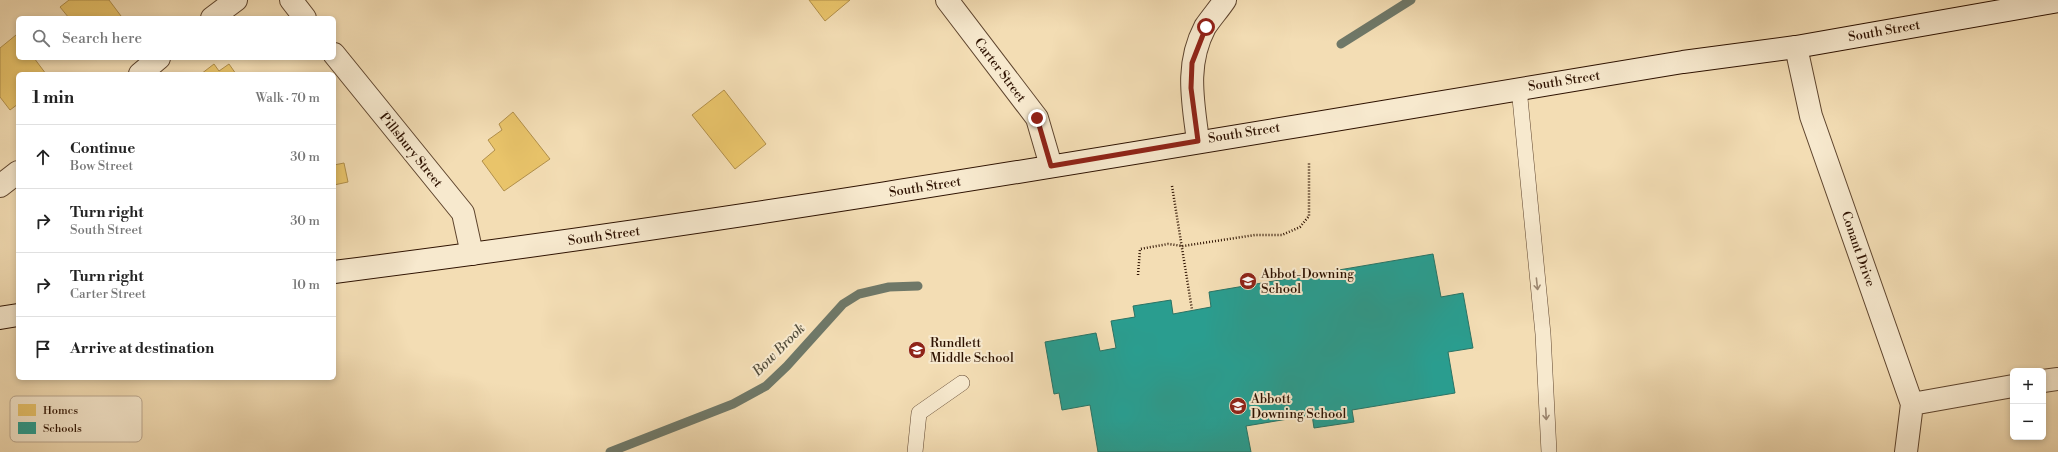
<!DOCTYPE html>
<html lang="en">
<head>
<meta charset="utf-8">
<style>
  body { margin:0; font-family:"Libre Bodoni",serif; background:#f2f2f2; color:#222 }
  .controls { position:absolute; right:12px; bottom:12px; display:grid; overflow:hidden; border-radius:6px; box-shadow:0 2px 6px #0003 }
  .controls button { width:36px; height:36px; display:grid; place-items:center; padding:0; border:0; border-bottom:1px solid #e0e0e0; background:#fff; color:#222; font:20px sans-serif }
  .stop { position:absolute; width:12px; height:12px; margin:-9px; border:3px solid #8f2418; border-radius:50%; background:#fff }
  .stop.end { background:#8f2418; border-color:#fff; box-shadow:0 1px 4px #0008 }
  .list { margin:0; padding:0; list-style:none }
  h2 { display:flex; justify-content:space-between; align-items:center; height:52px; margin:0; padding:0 16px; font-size:17px }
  h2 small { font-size:13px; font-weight:400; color:#767676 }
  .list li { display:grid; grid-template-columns:26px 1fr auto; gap:12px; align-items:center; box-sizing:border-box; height:64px; padding:0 16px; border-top:1px solid #e0e0e0 }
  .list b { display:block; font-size:15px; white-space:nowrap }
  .list p { margin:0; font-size:13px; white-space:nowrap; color:#767676 }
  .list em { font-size:13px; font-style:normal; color:#767676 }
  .icon { flex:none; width:22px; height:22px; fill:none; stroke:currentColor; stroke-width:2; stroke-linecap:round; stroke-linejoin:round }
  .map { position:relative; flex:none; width:2058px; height:452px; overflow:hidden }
  .search { position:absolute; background:#fff; box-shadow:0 2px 6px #0003; left:16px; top:16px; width:320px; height:44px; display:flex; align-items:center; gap:10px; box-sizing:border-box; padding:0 14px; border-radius:6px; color:#767676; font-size:15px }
  .panel { position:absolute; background:#fff; box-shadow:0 2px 6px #0003; left:16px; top:72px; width:320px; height:308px; border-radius:6px }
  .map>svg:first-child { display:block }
  .homes { fill:#e9c46a; stroke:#b18f4a }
  .schools { fill:#2a9d8f; stroke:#2b7364 }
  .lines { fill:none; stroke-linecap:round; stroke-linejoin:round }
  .stream { stroke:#6f7868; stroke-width:9 }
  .lane-casing { stroke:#5f452e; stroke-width:16 }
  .street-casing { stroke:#5f452e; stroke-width:24 }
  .secondary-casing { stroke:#2e1201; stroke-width:24 }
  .path { stroke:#2e1201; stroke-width:2.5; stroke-dasharray:1 2; stroke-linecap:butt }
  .lane { stroke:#f7e9ce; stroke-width:15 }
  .street { stroke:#f7e9ce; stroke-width:22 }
  .secondary { stroke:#f7e9ce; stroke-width:22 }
  .oneway { stroke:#9d8872 }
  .route { stroke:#8f2418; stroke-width:5 }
  .labels { text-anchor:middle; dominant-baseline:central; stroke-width:4; stroke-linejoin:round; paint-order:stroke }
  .street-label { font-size:13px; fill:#2e1201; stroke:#f7e9ce }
  .poi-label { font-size:13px; fill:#2e1201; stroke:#f7e9ce; text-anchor:start }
  .water-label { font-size:14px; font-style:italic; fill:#544e3d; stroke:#f7e9ce }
  .key { fill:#f7e9ce; stroke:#bba890; stroke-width:1 }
  .key-label { font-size:11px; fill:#2e1201 }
</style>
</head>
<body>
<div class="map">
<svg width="2058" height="452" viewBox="0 0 2058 452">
  <rect width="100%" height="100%" fill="#f3ddb4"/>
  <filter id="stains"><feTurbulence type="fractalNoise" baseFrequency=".005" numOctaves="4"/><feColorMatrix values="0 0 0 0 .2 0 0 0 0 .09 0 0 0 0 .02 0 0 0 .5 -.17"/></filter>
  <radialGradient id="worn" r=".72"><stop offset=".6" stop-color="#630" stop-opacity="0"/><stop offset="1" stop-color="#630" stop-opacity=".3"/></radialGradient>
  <!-- homes -->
  <path class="homes" d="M 69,0 L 109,0 L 121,16 L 119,18 L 69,18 L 60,7 Z
    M 809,0 L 850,0 L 825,21 Z
    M 16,35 L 18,38 L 18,58 L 34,58 L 46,74 L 18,74 L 18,104 L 10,110 L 0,97 L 0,48 Z
    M 214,64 L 219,71 L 229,64 L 236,74 L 201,74 Z
    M 724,90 L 766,144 L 735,169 L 692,115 Z
    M 513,112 L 550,159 L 504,191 L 482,161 L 495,150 L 488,140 L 502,130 L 499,124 Z
    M 344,163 L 348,182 L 334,185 L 334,165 Z"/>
  <!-- schools -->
  <path class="schools" d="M 1433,254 L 1441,297 L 1463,293 L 1473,348 L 1448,352 L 1455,393 L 1352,410 L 1354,422 L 1314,428 L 1312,415 L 1246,426 L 1251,452 L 1098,452 L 1090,405 L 1062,410 L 1059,393 L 1054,394 L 1045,342 L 1096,333 L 1100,351 L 1116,348 L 1111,321 L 1135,317 L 1133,306 L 1171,300 L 1173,314 L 1211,307 L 1209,292 Z"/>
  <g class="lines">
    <!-- stream -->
    <path class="stream" d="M 1341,44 L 1411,0
      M 610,452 L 733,404 L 766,386 L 787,366 L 843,304 L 859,294 L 889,287 L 918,286"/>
    <defs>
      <path id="lane" d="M 1519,88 L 1543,334 L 1549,452
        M 915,452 L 919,413 L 962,383"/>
      <path id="street" d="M 291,0 L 305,18
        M 947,0 L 1037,118 L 1051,166
        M 212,18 L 236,0
        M 1796,47 L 1811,116 L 1912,404 L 1906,452
        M 334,54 L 463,213 L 472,254
        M 140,74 L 159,58
        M 1198,141 C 1193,101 1185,65 1205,27 C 1211,18 1219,9 1225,0
        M 0,186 L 18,172
        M 2043,381 L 2058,379
        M 1912,404 L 2013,386"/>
      <path id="secondary" d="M 334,272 C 786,215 1234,136 1683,62 L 1796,47 L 2058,1
        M 0,318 L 18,315"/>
    </defs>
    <!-- lane casing -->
    <use href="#lane" class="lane-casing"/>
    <!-- street casing -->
    <use href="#street" class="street-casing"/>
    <!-- secondary casing -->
    <use href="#secondary" class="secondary-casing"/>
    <!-- path -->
    <path class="path" d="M 1172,186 L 1192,310
      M 1138,275 L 1140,249 L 1168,244 L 1183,246 L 1255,235 L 1282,235 L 1300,227 L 1309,216 L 1309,163"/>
    <!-- lane -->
    <use href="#lane" class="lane"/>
    <!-- street -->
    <use href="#street" class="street"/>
    <!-- secondary -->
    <use href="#secondary" class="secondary"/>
  </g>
  <!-- one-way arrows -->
  <defs><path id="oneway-shaft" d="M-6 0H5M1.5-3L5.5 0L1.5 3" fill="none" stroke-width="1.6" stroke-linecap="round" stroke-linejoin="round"/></defs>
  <g class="oneway">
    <use href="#oneway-shaft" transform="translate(1537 284) rotate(84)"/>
    <use href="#oneway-shaft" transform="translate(1546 414) rotate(87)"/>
  </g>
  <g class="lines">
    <!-- route -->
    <path class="route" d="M 1037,118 L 1051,166 L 1198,141 L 1191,88 L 1192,63 L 1206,27"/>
  </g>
  <!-- icons -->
  <defs>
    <symbol id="school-disc" viewBox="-11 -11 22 22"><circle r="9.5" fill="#8f2418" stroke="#f7e9ce"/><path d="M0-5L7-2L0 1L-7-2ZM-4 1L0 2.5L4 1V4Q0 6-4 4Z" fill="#fff"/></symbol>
  </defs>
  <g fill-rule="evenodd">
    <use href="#school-disc" x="1238" y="271" width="20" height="20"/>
    <use href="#school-disc" x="907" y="340" width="20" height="20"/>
    <use href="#school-disc" x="1228" y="396" width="20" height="20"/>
  </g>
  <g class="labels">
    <!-- street labels -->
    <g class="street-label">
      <text transform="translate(1884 31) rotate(-10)">South Street</text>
      <text transform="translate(1000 70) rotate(53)">Carter Street</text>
      <text transform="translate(1564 81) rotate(-9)">South Street</text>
      <text transform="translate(1244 133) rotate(-9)">South Street</text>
      <text transform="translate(411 150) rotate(51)">Pillsbury Street</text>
      <text transform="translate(925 187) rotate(-9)">South Street</text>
      <text transform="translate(604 236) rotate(-8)">South Street</text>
      <text transform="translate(1858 249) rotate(71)">Conant Drive</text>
    </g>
    <!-- poi labels -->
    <g class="poi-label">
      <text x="1261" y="274">Abbot-Downing<tspan x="1261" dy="15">School</tspan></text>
      <text x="930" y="343">Rundlett<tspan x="930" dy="15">Middle School</tspan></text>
      <text x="1251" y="399">Abbott<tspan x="1251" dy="15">Downing School</tspan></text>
    </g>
    <!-- water labels -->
    <g class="water-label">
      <text transform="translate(779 350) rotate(-45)">Bow Brook</text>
    </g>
  </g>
  <!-- legend -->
  <rect x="10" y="396" width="132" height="46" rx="6" class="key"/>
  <rect x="18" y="404" width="18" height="12" fill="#e9c46a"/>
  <rect x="18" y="422" width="18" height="12" fill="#2a9d8f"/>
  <g class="key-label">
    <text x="43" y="414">Homes</text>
    <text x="43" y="432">Schools</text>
  </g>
  <rect width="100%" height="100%" filter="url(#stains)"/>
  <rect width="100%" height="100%" fill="url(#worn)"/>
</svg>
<div class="controls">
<button>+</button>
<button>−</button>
</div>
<div class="stop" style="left:1206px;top:27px"></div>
<div class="stop end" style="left:1037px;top:118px"></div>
<div class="search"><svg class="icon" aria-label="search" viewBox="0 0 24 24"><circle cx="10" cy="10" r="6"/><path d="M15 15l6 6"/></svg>Search here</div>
<section class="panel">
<h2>1 min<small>Walk · 70 m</small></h2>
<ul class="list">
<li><svg class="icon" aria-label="ahead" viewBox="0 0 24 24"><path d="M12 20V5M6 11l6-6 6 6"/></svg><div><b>Continue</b><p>Bow Street</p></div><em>30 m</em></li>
<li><svg class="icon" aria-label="right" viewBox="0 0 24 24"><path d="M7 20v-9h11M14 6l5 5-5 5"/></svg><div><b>Turn right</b><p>South Street</p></div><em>30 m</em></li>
<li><svg class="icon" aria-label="right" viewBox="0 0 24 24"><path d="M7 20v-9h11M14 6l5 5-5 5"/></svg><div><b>Turn right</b><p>Carter Street</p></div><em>10 m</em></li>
<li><svg class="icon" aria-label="arrive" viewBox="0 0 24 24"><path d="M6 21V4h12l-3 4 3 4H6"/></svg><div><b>Arrive at destination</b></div></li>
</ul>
</section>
</div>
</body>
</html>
